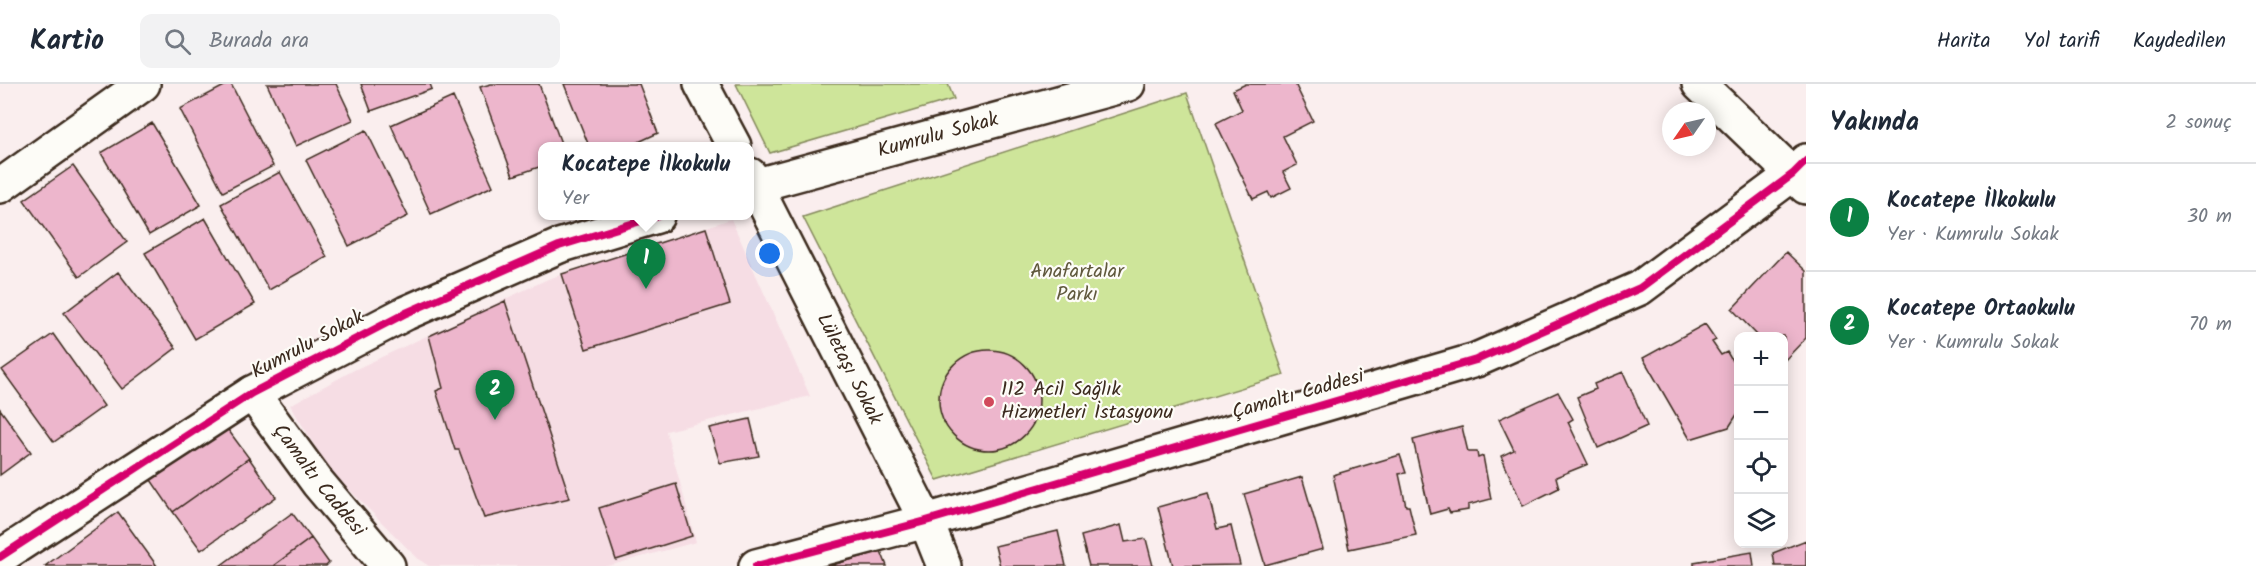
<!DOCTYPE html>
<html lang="tr">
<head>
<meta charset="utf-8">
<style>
  body { margin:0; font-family:Kalam,sans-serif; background:#f2f2f3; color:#1f2937 }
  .controls { position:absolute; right:18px; bottom:18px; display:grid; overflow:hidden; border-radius:12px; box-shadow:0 3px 15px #0003 }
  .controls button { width:54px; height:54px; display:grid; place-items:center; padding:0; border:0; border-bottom:2px solid #e0e1e3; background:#fff; color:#1f2937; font:30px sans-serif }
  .compass { position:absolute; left:1662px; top:18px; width:54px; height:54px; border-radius:50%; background:#fff; box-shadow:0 3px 15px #0003; rotate:236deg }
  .you { position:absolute; left:770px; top:170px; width:21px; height:21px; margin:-15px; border:4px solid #fff; border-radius:50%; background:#1a73e8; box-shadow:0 0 0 9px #1a73e833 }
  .badge { display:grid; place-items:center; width:39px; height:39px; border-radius:50%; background:#0b8043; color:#fff; font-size:20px; font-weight:700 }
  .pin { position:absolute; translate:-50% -50px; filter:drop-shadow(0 2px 3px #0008) }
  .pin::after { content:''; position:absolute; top:32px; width:21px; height:18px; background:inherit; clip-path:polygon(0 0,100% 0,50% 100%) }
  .popup { position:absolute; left:538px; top:58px; width:216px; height:78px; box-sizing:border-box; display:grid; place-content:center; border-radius:12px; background:#fff; filter:drop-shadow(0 2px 4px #0005); font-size:20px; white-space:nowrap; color:#747a83 }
  .popup b { font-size:22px; color:#1f2937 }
  .popup::after { content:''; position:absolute; left:50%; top:100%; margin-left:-12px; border:12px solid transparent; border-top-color:#fff }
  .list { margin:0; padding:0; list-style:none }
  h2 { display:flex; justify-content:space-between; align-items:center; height:78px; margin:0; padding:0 24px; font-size:26px }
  h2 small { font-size:20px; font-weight:400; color:#747a83 }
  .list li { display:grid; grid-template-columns:39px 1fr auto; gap:18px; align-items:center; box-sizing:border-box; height:108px; padding:0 24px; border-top:2px solid #e0e1e3 }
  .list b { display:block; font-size:22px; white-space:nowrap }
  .list p { margin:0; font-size:20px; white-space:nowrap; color:#747a83 }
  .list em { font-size:20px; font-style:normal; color:#747a83 }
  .icon { flex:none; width:33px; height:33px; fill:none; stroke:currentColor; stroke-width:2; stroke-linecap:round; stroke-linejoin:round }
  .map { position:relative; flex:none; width:1806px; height:482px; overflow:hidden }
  header { display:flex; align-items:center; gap:36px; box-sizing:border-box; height:84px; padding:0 30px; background:#fff; border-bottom:2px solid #e0e1e3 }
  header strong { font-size:28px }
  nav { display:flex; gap:33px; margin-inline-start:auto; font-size:21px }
  .search { width:420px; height:54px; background:#f2f2f3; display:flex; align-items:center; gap:15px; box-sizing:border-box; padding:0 21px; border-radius:12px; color:#747a83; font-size:22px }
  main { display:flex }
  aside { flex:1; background:#fff }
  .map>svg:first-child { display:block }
  .built { fill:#f6dde4 }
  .green { fill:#cee59a; stroke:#84885c; stroke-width:1.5 }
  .building { fill:#edb6cc; stroke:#3b2a1e; stroke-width:1.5 }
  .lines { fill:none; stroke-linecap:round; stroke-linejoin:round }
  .street-casing { stroke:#3b2a1e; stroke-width:38 }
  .secondary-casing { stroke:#3b2a1e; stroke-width:38 }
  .street { stroke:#fdfcf7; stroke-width:33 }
  .secondary { stroke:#fdfcf7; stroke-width:33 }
  .cycleway-casing { stroke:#fdfcf7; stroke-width:11 }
  .cycleway { stroke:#d6006c; stroke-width:8 }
  .poi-dot { fill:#d1495b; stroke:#fdfcf7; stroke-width:2 }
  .labels { text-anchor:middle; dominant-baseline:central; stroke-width:4.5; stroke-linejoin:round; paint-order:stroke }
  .street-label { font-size:20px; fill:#3b2a1e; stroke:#fdfcf7 }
  .park-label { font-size:20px; fill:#60593d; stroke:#fdfcf7 }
  .poi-label { font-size:20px; fill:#3b2a1e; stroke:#fdfcf7; text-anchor:start }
</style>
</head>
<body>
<header>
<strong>Kartio</strong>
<div class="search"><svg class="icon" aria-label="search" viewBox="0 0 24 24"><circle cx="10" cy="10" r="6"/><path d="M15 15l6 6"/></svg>Burada ara</div>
<nav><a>Harita</a><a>Yol tarifi</a><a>Kaydedilen</a></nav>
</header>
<main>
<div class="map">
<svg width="1806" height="482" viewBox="0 0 1806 482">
  <rect width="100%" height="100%" fill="#faeeee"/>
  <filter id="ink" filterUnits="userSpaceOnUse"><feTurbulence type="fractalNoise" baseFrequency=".0167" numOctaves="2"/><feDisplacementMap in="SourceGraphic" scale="12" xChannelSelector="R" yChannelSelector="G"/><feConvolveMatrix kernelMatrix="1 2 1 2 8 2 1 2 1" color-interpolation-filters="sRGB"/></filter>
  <g filter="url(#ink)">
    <!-- built -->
    <path class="built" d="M 731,135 L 810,312 L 666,347 L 696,458 L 608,482 L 429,482 L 418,475 L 329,385 L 290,321 L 354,286 L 548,195 Z"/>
    <!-- green -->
    <path class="green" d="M 736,0 L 948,0 L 954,15 L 770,69 Z
      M 1187,9 L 1284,291 L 937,396 L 803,133 Z"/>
    <!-- building -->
    <path class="building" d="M 228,0 L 231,0 L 273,82 L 223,108 L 180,25 Z
      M 267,0 L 336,0 L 353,36 L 296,62 Z
      M 361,0 L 430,0 L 432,5 L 371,27 Z
      M 491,0 L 539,0 L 562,62 L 542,62 L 542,82 L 513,92 L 480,3 Z
      M 564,0 L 639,0 L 658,49 L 630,62 L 589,62 Z
      M 1246,0 L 1295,0 L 1313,37 L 1283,52 L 1297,81 L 1283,88 L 1291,104 L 1271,114 L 1268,108 L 1253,115 L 1216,39 L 1242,26 L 1233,6 Z
      M 453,13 L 493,102 L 431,130 L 391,41 Z
      M 152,39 L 201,121 L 149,151 L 101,69 Z
      M 366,46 L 408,132 L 349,162 L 306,76 Z
      M 73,82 L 127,158 L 79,193 L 24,116 Z
      M 280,88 L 327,173 L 269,206 L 221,120 Z
      M 205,134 L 255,220 L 195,255 L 145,169 Z
      M 706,144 L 730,220 L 586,265 L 562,190 Z
      M 1786,168 L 1806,187 L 1806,254 L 1784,277 L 1784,252 L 1758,252 L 1732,225 Z
      M 118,188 L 176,264 L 122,305 L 64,229 Z
      M 505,217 L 570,414 L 484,434 L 459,366 L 455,366 L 436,307 L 443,304 L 429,252 Z
      M 1705,240 L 1716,256 L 1712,258 L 1721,271 L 1727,268 L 1738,287 L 1738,329 L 1729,343 L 1690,355 L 1643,274 Z
      M 53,250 L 104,322 L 54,358 L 2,286 Z
      M939 316a50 50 0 1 1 100 0a50 50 0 1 1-100 0Z
      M 1623,288 L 1647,342 L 1598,364 L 1577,313 L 1596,305 L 1594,300 Z
      M 1558,308 L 1573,335 L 1568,338 L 1588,380 L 1556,393 L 1559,404 L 1523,422 L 1501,372 L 1514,366 L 1499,335 Z
      M 0,325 L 31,368 L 0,391 Z
      M 750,335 L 759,372 L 720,379 L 709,344 Z
      M 226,343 L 249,374 L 173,428 L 151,396 Z
      M 1462,343 L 1468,368 L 1477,368 L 1478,374 L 1483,372 L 1491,415 L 1468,421 L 1468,426 L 1450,429 L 1448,425 L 1430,430 L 1413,356 Z
      M 1400,371 L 1406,389 L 1399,390 L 1406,422 L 1409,422 L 1416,451 L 1349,465 L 1333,391 Z
      M 249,374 L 276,413 L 201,466 L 173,428 Z
      M 1302,393 L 1323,465 L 1265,481 L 1244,410 Z
      M 676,400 L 692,452 L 616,476 L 599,424 Z
      M 1208,409 L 1217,445 L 1231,442 L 1240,481 L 1173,482 L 1158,423 Z
      M 118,428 L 157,482 L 45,482 Z
      M 292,429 L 311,454 L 273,482 L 220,482 Z
      M 1121,441 L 1125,458 L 1146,455 L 1153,482 L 1089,482 L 1081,452 Z
      M 1058,447 L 1066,482 L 1000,482 L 995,462 Z
      M 311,454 L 329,479 L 326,482 L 273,482 Z
      M 1806,456 L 1806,482 L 1775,482 L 1773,469 Z
      M 881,467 L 887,482 L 829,482 Z
      M 1752,468 L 1754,482 L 1694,482 L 1694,478 Z"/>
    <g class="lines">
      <defs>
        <g id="street">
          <path d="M 701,0 L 734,62"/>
          <path id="s1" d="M 750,91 L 926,437 L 944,482"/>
          <path d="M 0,102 L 143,0"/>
          <path id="s2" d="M 750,103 L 1128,0"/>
          <path id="s3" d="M 252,309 L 318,399 L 388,482"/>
          <path d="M 0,473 L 252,309 L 406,229 L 559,162 L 657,132"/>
          <path d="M 756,482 L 926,437 L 1476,276 L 1640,204 L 1793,90 L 1806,77"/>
        </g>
        <path id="secondary" d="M 1699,0 L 1806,103"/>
      </defs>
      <!-- street casing -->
      <use href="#street" class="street-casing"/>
      <!-- secondary casing -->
      <use href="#secondary" class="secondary-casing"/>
      <!-- street -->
      <use href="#street" class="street"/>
      <!-- secondary -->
      <use href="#secondary" class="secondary"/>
      <defs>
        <path id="cycleway" d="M 0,473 L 252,309 L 406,229 L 559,162 L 657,132
          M 756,482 L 926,437 L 1476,276 L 1640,204 L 1793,90 L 1806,77"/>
      </defs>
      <!-- cycleway casing -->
      <use href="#cycleway" class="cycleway-casing"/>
      <!-- cycleway -->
      <use href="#cycleway" class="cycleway"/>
    </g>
  </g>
  <!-- markers -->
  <circle class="poi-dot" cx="989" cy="318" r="6"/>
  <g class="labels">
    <!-- street labels -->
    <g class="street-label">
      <text stroke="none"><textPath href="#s2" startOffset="195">Kumrulu Sokak</textPath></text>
      <text transform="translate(308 261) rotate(-28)">Kumrulu Sokak</text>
      <text stroke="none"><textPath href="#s1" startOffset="218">Lületaşı Sokak</textPath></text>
      <text transform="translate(1298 311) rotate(-16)">Çamaltı Caddesi</text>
      <text stroke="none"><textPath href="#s3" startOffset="110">Çamaltı Caddesi</textPath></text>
    </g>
    <!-- park labels -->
    <g class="park-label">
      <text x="1077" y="188">Anafartalar<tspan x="1077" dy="23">Parkı</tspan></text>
    </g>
    <!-- poi labels -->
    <g class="poi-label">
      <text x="1001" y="306">112 Acil Sağlık<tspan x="1001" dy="23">Hizmetleri İstasyonu</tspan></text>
    </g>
  </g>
</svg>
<div class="controls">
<button>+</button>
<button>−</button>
<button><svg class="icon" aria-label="locate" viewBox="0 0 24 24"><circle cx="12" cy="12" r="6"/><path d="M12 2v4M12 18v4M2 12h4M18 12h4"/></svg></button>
<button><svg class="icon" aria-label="layers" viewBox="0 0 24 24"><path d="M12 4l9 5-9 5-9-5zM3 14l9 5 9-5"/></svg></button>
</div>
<svg class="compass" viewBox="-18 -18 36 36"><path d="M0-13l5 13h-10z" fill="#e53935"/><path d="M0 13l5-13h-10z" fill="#747a83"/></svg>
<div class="you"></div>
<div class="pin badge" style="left:646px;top:205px">1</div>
<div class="popup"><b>Kocatepe İlkokulu</b>Yer</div>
<div class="pin badge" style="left:495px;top:336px">2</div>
</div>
<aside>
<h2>Yakında<small>2 sonuç</small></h2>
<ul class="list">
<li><span class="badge">1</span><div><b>Kocatepe İlkokulu</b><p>Yer · Kumrulu Sokak</p></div><em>30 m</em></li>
<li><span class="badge">2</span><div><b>Kocatepe Ortaokulu</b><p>Yer · Kumrulu Sokak</p></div><em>70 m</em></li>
</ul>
</aside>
</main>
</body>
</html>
